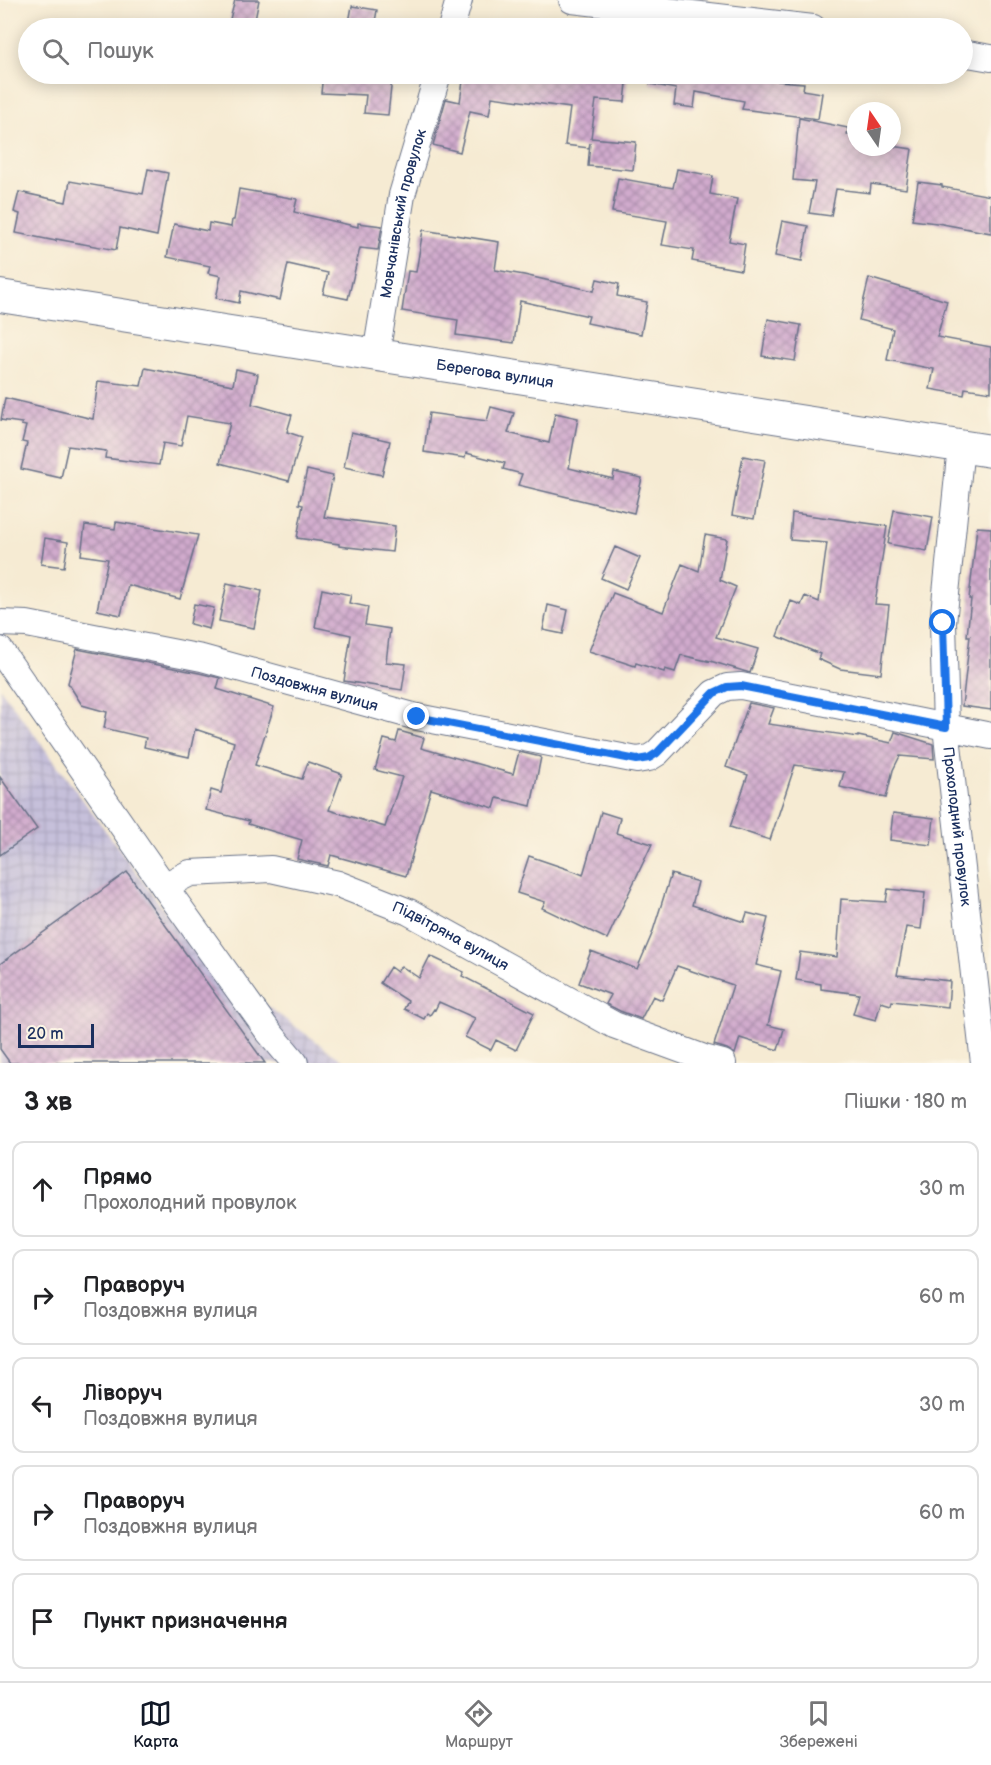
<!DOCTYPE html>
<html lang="uk">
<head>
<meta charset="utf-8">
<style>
  body { margin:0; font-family:"Balsamiq Sans",sans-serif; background:#f2f2f2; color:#202124 }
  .compass { position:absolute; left:847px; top:102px; width:54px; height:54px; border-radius:50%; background:#fff; box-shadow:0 3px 15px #0003; rotate:347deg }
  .scale { position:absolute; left:18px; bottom:15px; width:76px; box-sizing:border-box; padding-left:6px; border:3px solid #1b2f5e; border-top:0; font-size:16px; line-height:21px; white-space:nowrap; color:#1b2f5e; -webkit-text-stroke:4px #fcf5e5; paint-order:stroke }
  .stop { position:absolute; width:18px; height:18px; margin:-14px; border:4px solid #1a73e8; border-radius:50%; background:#fff }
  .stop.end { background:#1a73e8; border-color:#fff; box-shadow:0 2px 6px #0008 }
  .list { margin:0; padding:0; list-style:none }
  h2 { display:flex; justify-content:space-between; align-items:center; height:78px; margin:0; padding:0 24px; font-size:26px }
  h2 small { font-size:20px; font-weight:400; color:#757577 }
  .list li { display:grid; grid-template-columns:39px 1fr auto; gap:18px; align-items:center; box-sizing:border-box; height:96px; margin:0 12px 12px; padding:0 12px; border:2px solid #e0e0e0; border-radius:12px }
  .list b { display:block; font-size:22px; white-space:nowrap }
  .list p { margin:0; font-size:20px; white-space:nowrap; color:#757577 }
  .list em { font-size:20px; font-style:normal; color:#757577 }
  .icon { flex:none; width:33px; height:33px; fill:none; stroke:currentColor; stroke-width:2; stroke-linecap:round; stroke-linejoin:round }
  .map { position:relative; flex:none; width:991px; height:1063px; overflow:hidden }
  .search { position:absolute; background:#fff; box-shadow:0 3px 15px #0003; left:18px; right:18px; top:18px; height:66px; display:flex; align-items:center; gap:15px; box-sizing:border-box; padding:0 21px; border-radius:33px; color:#757577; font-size:22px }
  .sheet { height:618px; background:#fff }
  nav { display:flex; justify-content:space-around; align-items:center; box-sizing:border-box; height:84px; border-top:2px solid #e0e0e0; background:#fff; font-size:16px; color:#757577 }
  nav a { display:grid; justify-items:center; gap:3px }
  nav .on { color:#111827 }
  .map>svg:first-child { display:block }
  .industrial { fill:url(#industrial-grid) }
  .building { fill:url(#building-cross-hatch) }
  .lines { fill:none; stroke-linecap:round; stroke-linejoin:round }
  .minor-casing { stroke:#687187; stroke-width:28 }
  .tertiary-casing { stroke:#687187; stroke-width:34 }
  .minor { stroke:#fff; stroke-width:26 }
  .tertiary { stroke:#fff; stroke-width:32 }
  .route { stroke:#1a73e8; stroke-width:8 }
  .labels { text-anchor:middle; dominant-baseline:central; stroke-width:5; stroke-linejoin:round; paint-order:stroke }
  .street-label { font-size:15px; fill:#1b2f5e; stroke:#fcf5e5 }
</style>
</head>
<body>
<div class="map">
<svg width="991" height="1063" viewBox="0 0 991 1063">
  <defs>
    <pattern id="industrial-grid" width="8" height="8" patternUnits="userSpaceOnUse" patternTransform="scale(1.5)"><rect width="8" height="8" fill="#c6c0da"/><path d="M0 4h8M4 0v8" fill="none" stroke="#aaa5be"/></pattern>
    <pattern id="building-cross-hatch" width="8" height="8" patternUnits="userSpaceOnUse" patternTransform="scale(1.5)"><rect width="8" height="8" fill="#d1abcd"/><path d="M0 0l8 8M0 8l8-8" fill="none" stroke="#a98caa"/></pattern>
  </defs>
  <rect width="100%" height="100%" fill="#fcf5e5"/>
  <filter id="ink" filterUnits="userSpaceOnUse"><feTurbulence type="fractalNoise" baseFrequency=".0167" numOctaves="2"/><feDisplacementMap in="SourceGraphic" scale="12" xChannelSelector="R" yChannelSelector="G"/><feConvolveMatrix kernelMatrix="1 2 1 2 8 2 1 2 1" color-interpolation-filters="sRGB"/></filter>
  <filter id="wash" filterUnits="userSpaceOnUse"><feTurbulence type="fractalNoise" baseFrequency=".008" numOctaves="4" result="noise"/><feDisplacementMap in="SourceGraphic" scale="24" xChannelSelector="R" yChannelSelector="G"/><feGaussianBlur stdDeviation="1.35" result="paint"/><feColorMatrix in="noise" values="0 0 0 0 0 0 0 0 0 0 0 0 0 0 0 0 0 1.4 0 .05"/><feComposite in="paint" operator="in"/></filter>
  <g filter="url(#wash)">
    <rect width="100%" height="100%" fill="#f6ebd3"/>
    <!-- industrial -->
    <path class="industrial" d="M 0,688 L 199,957 L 346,1063 L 0,1063 Z"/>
    <g id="blocks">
      <!-- building -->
      <path class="building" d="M 235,0 L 259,0 L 254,25 L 230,19 Z
        M 352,6 L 377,10 L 374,28 L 348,28 Z
        M 323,74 L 392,78 L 388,115 L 364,113 L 366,95 L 321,93 Z
        M 464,74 L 628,74 L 625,102 L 596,100 L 591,138 L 636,142 L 633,170 L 588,166 L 590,143 L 589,148 L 565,145 L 570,108 L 492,97 L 489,115 L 470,111 L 460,152 L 433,145 L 446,99 L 460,102 Z
        M 651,74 L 779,74 L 778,81 L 804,83 L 803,90 L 822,93 L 818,119 L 742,109 L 744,101 L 696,92 L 694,108 L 674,105 L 676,89 L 650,84 Z
        M 799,118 L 848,128 L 847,135 L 856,137 L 856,147 L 892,146 L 912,149 L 906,189 L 871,184 L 870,193 L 836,189 L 831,216 L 809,213 L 815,182 L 793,180 Z
        M 148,169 L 168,173 L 157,236 L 120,228 L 116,250 L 56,239 L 56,241 L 16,233 L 20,214 L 14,212 L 19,192 L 66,202 L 70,181 L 143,194 Z
        M 677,169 L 713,176 L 710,194 L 737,199 L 729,241 L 745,244 L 741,270 L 692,261 L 694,250 L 662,245 L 667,221 L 612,212 L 618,178 L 673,188 Z
        M 918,182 L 942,185 L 942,187 L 991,196 L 991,233 L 937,223 L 912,220 Z
        M 239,189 L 297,199 L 294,212 L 358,227 L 358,223 L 382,226 L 378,250 L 360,248 L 348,299 L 323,294 L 328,273 L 288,264 L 280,300 L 241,291 L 239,303 L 216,298 L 221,276 L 208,273 L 210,266 L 167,257 L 174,224 L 208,231 L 209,223 L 231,227 L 232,220 L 234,220 Z
        M 782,221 L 808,226 L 802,261 L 775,256 Z
        M 423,230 L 499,242 L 495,270 L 524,275 L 594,291 L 597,279 L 619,284 L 617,296 L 647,302 L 641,334 L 587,323 L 589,316 L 520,301 L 514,343 L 456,335 L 458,320 L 402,311 L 408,271 L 416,272 Z
        M 869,278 L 947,301 L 937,337 L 991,347 L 991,392 L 965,388 L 964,395 L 930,389 L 934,369 L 887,360 L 893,329 L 859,320 Z
        M 768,319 L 801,325 L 795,361 L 762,356 Z
        M 145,368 L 233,385 L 236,369 L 258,374 L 252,404 L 292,415 L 287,432 L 302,437 L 289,481 L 220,463 L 230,423 L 187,416 L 181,446 L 163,443 L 159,465 L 105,458 L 106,451 L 68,446 L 61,478 L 21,469 L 27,443 L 22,442 L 26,426 L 21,425 L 22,423 L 1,420 L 5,398 L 93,419 L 98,381 L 141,386 Z
        M 491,407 L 514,413 L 508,433 L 549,443 L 555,413 L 578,418 L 569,468 L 613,479 L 614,472 L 642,478 L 634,513 L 518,485 L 522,474 L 503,469 L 505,463 L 466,453 L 465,458 L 424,452 L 429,413 L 487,421 Z
        M 351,432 L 390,441 L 382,475 L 344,467 Z
        M 743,456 L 765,460 L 754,519 L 732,515 Z
        M 307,470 L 333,476 L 324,517 L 395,526 L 392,552 L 339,546 L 339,544 L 297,538 L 303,505 L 299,504 Z
        M 894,510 L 933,517 L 927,551 L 888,544 Z
        M 792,513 L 887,526 L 875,604 L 889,605 L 881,674 L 840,669 L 818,659 L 820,654 L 777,636 L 791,601 L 801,605 L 805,596 L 819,602 L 827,543 L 790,540 Z
        M 116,522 L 198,535 L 180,599 L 128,585 L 121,615 L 97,610 L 108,559 L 81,555 L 85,525 L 115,529 Z
        M 977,527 L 991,528 L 991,710 L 962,706 L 970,636 L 967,636 L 971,599 L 969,599 Z
        M 705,535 L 727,539 L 720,580 L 736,587 L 716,637 L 758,649 L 750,673 L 707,660 L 707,661 L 681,655 L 675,672 L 665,669 L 664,672 L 636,663 L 635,666 L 589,651 L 613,593 L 663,612 L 682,564 L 699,571 Z
        M 45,538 L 68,542 L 64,567 L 41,564 Z
        M 615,547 L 640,558 L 626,589 L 601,578 Z
        M 227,583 L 262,591 L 254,628 L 219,621 Z
        M 322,589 L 351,595 L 349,603 L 368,607 L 365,625 L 390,629 L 386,662 L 406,664 L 402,690 L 344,681 L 351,635 L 315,627 Z
        M 194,604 L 214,608 L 209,629 L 190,624 Z
        M 548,605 L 568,610 L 563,634 L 543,630 Z
        M 77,649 L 199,673 L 220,678 L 217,689 L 274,707 L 255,765 L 302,779 L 308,762 L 342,774 L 329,810 L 385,827 L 402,777 L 375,770 L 384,739 L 396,742 L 399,731 L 424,738 L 421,748 L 513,774 L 519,752 L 541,757 L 531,806 L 497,798 L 494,808 L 431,789 L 406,876 L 331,855 L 328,866 L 297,859 L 302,840 L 248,824 L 249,821 L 206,810 L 211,790 L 221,793 L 234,742 L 195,729 L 189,757 L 144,747 L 146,738 L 104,728 L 107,712 L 82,705 L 68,683 Z
        M 749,703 L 774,708 L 768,724 L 858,737 L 858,736 L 891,743 L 895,732 L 933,744 L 934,759 L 900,756 L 893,770 L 886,798 L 840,787 L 844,772 L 795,765 L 770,840 L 730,827 L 748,775 L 726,767 Z
        M 0,777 L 37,829 L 0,855 Z
        M 601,812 L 620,818 L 616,833 L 652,844 L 607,939 L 542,908 L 545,902 L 517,893 L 529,856 L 576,872 L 583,875 Z
        M 893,813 L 934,818 L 931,845 L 890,840 Z
        M 127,872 L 265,1063 L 10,1063 L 0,1049 L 0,964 Z
        M 671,874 L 698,882 L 692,905 L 744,922 L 747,913 L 768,918 L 756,965 L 781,971 L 768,1025 L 784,1029 L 778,1050 L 740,1038 L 735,1054 L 727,1049 L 714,1045 L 733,985 L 677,966 L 662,1000 L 653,996 L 641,1019 L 620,1011 L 606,1004 L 611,995 L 579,983 L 591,951 L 637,969 L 652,934 Z
        M 888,889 L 925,893 L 921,929 L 906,927 L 897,975 L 950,981 L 948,1007 L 892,1001 L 891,1005 L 881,1002 L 876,1020 L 853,1014 L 859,994 L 821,989 L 821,984 L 796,980 L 800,952 L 837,957 L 841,899 L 886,902 Z
        M 430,956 L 464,972 L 462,976 L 534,1013 L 516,1050 L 496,1040 L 491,1050 L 465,1037 L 475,1018 L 439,1002 L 435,1010 L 434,1009 L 430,1015 L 427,1013 L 424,1019 L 404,1009 L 408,1001 L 380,983 L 390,967 L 397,972 L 401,966 L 419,978 Z"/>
    </g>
  </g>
  <g filter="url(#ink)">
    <use href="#blocks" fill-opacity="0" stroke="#687187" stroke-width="1.5"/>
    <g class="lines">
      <defs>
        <g id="minor">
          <path d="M 572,0 L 813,28"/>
          <path d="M 451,28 L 459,0"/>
          <path d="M 962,53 L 991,58"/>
          <path id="s1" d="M 376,355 L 402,195 L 438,74"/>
          <path id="s2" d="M 961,446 L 943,623 L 946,727 L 984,1063"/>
          <path id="s3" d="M 0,623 L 27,624 L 202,658 L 417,717 L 637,760 L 649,758 L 657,753 L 714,693 L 727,687 L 741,686 L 991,736"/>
          <path d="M 0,650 L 164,886 L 268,1031 L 295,1063"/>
          <path id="s4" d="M 164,886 L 190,873 L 271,869 L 338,884 L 409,912 L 614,1025 L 704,1058 L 723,1063"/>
        </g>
        <g id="tertiary">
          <path id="s5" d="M 0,296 L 991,451"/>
        </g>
      </defs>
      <!-- minor casing -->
      <use href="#minor" class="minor-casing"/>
      <!-- tertiary casing -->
      <use href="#tertiary" class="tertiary-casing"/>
      <!-- minor -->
      <use href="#minor" class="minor"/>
      <!-- tertiary -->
      <use href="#tertiary" class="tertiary"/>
    </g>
  </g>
  <g class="lines" filter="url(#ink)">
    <!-- route -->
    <path class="route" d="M 417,717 L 637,760 L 649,758 L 657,753 L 714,693 L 727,687 L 741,686 L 946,727 L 943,623"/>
  </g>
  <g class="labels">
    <!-- street labels -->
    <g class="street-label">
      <text stroke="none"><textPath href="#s1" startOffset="144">Мовчанівський провулок</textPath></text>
      <text stroke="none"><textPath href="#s5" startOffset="501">Берегова вулиця</textPath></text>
      <text stroke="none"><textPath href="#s3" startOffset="322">Поздовжня вулиця</textPath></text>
      <text stroke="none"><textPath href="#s2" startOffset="382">Прохолодний провулок</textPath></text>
      <text stroke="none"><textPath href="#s4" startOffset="303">Підвітряна вулиця</textPath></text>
    </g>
  </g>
</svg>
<svg class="compass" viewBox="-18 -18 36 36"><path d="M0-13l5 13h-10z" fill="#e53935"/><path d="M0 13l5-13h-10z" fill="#757577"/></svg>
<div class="scale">20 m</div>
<div class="stop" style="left:943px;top:623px"></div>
<div class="stop end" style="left:417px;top:717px"></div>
<div class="search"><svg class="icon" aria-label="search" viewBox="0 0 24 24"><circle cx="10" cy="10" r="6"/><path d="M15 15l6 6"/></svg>Пошук</div>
</div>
<section class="sheet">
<h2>3 хв<small>Пішки · 180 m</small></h2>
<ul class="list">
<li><svg class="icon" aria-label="ahead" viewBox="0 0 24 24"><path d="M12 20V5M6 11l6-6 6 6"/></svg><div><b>Прямо</b><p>Прохолодний провулок</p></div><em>30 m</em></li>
<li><svg class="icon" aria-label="right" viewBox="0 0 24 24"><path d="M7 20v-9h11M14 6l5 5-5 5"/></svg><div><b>Праворуч</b><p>Поздовжня вулиця</p></div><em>60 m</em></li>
<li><svg class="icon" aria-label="left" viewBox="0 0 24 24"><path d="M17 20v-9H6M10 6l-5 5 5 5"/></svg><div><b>Ліворуч</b><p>Поздовжня вулиця</p></div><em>30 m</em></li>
<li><svg class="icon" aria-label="right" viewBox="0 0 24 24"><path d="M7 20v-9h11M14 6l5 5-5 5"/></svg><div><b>Праворуч</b><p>Поздовжня вулиця</p></div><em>60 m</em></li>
<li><svg class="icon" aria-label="arrive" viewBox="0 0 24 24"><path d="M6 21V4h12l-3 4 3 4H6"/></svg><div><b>Пункт призначення</b></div></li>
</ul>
</section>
<nav>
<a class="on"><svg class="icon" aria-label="map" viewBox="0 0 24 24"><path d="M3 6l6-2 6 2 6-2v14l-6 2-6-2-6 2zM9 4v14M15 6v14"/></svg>Карта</a>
<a><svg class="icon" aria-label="directions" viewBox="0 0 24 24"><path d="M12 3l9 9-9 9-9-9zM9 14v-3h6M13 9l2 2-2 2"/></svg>Маршрут</a>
<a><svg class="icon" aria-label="saved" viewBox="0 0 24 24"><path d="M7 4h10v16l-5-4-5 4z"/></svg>Збережені</a>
</nav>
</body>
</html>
